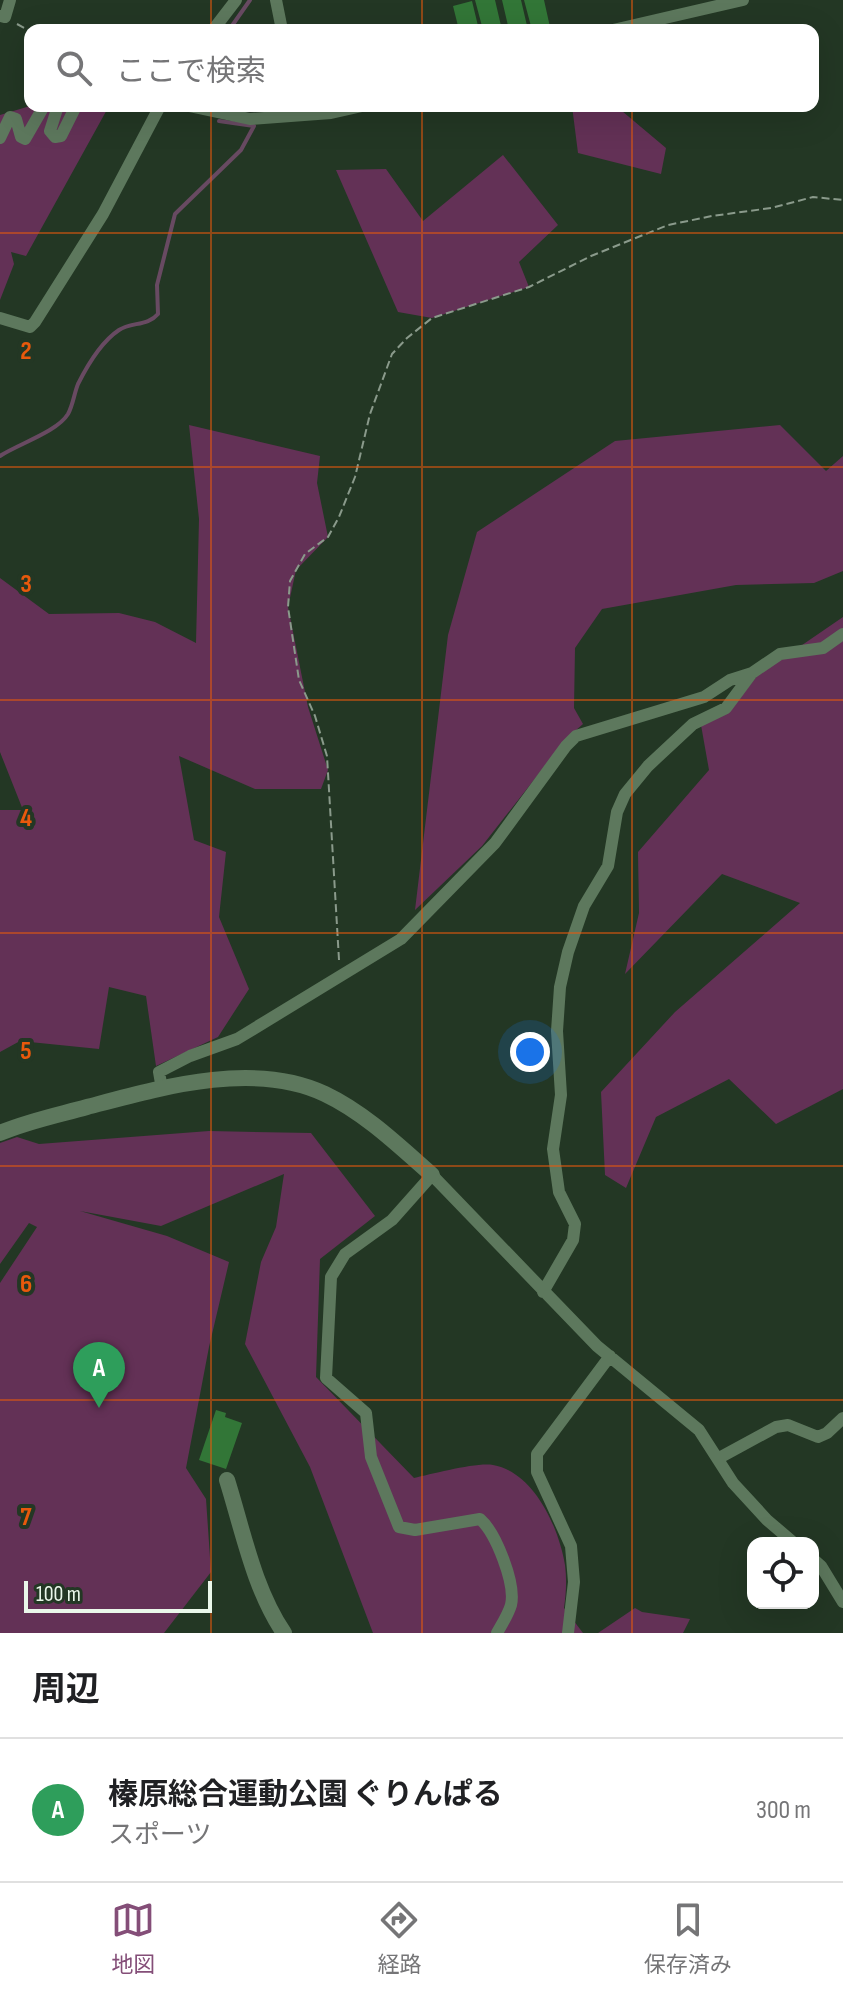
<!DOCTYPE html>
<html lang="ja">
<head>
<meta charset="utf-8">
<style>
  body { margin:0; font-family:"Sofia Sans Condensed","Noto Sans JP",sans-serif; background:#f6f6f6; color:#202124 }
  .controls { position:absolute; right:24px; bottom:24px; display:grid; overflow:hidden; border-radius:16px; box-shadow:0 8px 32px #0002 }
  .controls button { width:72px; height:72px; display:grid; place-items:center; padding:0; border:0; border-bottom:2px solid #e0e0e0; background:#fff; color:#202124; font:40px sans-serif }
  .scale { position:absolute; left:24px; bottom:20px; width:188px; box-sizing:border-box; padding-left:8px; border:4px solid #eaf7ea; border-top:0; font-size:22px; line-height:28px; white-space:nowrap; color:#eaf7ea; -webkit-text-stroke:6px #233724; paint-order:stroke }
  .you { position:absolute; left:530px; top:1052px; width:28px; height:28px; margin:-20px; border:6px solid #fff; border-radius:50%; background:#1a73e8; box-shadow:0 0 0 12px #1a73e833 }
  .badge { display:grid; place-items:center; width:52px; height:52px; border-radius:50%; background:#844e78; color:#fff; font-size:26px; font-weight:700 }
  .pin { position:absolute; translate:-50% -66px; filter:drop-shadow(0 2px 4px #0008) }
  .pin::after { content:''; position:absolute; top:42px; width:28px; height:24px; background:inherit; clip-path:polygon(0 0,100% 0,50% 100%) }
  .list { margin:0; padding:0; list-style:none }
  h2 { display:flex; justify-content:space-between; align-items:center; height:104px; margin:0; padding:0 32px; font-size:34px }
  h2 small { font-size:26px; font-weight:400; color:#757577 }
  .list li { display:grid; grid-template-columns:52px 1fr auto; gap:24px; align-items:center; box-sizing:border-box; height:144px; padding:0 32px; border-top:2px solid #e0e0e0 }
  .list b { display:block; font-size:30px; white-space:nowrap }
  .list p { margin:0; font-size:26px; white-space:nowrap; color:#757577 }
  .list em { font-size:26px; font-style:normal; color:#757577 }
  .icon { flex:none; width:44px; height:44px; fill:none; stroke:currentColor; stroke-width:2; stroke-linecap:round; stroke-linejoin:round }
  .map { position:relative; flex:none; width:843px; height:1633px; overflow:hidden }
  .search { position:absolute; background:#fff; box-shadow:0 8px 32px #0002; left:24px; right:24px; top:24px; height:88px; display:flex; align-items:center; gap:20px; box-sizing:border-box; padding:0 28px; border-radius:16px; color:#757577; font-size:30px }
  .sheet { height:248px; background:#fff }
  nav { display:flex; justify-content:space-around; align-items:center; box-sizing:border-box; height:112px; border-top:2px solid #e0e0e0; background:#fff; font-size:22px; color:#757577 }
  nav a { display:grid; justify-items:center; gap:4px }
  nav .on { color:#844e78 }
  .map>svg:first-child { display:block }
  .green { fill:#633156 }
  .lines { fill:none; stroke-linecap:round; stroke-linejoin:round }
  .stream { stroke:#684a62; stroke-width:4 }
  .building { fill:#327637 }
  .path { stroke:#8a9a8b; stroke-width:2; stroke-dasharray:8 4; stroke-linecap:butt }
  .minor { stroke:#5d785d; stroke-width:12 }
  .tertiary { stroke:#5d785d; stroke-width:16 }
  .grid { fill:none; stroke:#e8590c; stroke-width:2; stroke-opacity:0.55 }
  .grid-label { font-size:26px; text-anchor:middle; font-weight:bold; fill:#e8590c; stroke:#233724; stroke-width:8; stroke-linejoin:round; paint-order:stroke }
</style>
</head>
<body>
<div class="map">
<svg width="843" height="1633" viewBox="0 0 843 1633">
  <rect width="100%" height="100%" fill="#233724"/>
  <!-- green -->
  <path class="green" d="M 30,106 L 109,106 L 26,256 L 11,252 L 14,264 L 0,300 L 0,115 Z
    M 572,106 L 616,106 L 666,148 L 661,174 L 578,153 Z
    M 503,155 L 558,225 L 519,262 L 529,287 L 432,318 L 398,312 L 336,170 L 386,169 L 423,221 Z
    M 189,425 L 320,456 L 317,483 L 328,537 L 296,570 L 288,607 L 308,707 L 328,770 L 321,789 L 255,789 L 179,756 L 194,840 L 226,852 L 219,917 L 249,989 L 218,1037 L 156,1066 L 146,996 L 109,987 L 99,1049 L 20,1041 L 0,1052 L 0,810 L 23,810 L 0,752 L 0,578 L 49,614 L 119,613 L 155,622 L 196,643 L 199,519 Z
    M 780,425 L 826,471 L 843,456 L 843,571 L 814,583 L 736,585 L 602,609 L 575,648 L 574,708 L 583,724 L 566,739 L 482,846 L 415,910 L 448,635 L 477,532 L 615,441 Z
    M 843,617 L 843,1089 L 776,1124 L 729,1079 L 656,1117 L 626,1188 L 605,1175 L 601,1092 L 675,1012 L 800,903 L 722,874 L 625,974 L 639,913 L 638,852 L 709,770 L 701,725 L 729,712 L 757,676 Z
    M 209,1131 L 311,1133 L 375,1216 L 320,1259 L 316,1377 L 414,1478 C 432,1474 477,1462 493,1465 C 534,1472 559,1528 565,1565 C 567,1580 566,1594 564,1608 L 583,1633 L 373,1633 L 310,1467 L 245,1344 L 261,1262 L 276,1227 L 284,1174 L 161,1226 L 80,1211 L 167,1236 L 229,1262 L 209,1347 L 186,1468 L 206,1499 L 211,1572 L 164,1633 L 0,1633 L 0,1283 L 37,1227 L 29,1223 L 0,1264 L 0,1143 L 17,1137 L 39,1144 Z
    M 635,1608 L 642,1612 L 690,1619 L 683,1633 L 598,1633 Z"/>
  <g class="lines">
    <!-- stream -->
    <path class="stream" d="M 229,30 L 250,0
      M 0,456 C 18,444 57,432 68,414 C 73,405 74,394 78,384 C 87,366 101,342 119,330 C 131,322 148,326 158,314 L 157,285 L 175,214 L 241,150 L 254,126 L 219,121"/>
  </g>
  <!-- building -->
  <path class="building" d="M 475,0 L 495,0 L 502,30 L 483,30 Z
    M 502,0 L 521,0 L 528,30 L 509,30 Z
    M 524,0 L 544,0 L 550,27 L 532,30 Z
    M 472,1 L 479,30 L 459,30 L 453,6 Z
    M 216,1410 L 226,1413 L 225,1417 L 242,1423 L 226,1469 L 199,1460 Z"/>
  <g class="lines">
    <!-- path -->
    <path class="path" d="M 17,24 L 30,31
      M 339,960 L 327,756 L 315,716 L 299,680 L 288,607 L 290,581 L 305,554 L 328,537 L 339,517 L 355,477 L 370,414 L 392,354 L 407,338 L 432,318 L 529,287 L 591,256 L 668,225 L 712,216 L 771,208 L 813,197 L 843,200"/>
    <!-- minor -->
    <path class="minor" d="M 276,0 L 282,30
      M 0,16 L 5,17 L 10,0
      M 213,30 L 236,0
      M 613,30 L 743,0
      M 58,106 L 50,131 L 55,137 L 61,136 L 76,106
      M 189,106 L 250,119 L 331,113 L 362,106
      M 0,138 L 10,117 L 16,119 L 21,137 L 25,139 L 44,106
      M 0,318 L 30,327 L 35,322 L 103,214 L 160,106
      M 162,1089 L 159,1072 L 190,1056 L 237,1039 L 401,939 L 495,843 L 566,746 L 576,736 L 704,697 L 730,680 L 752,673 L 780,654 L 823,648 L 843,634
      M 543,1292 L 573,1240 L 575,1224 L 559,1192 L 553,1149 L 561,1095 L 557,1031 L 560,987 L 568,952 L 584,906 L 608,866 L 617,812 L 625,794 L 648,766 L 693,724 L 726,708 L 752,673
      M 719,1458 L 776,1427 L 788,1425 L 818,1437 L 827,1433 L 843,1418
      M 813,1559 L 821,1566 L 843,1602
      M 497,1633 C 502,1624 508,1615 511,1605 C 516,1584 496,1533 480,1519 L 415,1530 L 399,1527 L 371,1457 L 366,1413 L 326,1378 L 331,1277 L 345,1254 L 392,1220 L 432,1175 L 597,1346 L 699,1430 L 733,1483 L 767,1520 L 794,1543
      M 568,1633 L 574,1582 L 571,1546 L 537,1472 L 537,1454 L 610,1356"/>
    <!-- tertiary -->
    <path class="tertiary" d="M 0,1133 C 28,1121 58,1115 87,1107 C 159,1088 254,1060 325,1094 C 365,1113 399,1146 432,1175
      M 227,1480 C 243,1531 254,1589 284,1633"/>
  </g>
  <!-- grid -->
  <path class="grid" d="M 211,0 L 211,30M 422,0 L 422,30M 632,0 L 632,30M 211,106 L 211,1633M 422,106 L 422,1633M 632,106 L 632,1633M 0,233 L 843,233M 0,467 L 843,467M 0,700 L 843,700M 0,933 L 843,933M 0,1166 L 843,1166M 0,1400 L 843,1400"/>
  <g class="grid-label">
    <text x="26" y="359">2</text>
    <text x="26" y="592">3</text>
    <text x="26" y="826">4</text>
    <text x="26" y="1059">5</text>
    <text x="26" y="1292">6</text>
    <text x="26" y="1525">7</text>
  </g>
</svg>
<div class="controls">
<button><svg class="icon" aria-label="locate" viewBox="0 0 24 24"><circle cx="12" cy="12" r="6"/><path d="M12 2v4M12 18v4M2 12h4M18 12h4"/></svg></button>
</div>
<div class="scale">100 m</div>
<div class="you"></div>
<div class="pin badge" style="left:99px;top:1408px;background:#2e9e5b">A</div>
<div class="search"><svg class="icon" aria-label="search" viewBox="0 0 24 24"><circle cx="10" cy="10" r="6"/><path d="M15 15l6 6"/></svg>ここで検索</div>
</div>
<section class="sheet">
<h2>周辺<small></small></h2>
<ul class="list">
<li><span class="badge" style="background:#2e9e5b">A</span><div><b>榛原総合運動公園 ぐりんぱる</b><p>スポーツ</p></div><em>300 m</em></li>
</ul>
</section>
<nav>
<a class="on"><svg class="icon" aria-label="map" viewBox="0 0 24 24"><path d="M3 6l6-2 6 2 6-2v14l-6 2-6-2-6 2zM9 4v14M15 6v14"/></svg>地図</a>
<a><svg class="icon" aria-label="directions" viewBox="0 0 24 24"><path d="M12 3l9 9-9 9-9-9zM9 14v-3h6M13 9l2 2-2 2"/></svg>経路</a>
<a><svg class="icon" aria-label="saved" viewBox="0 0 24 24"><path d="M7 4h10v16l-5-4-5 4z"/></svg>保存済み</a>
</nav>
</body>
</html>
